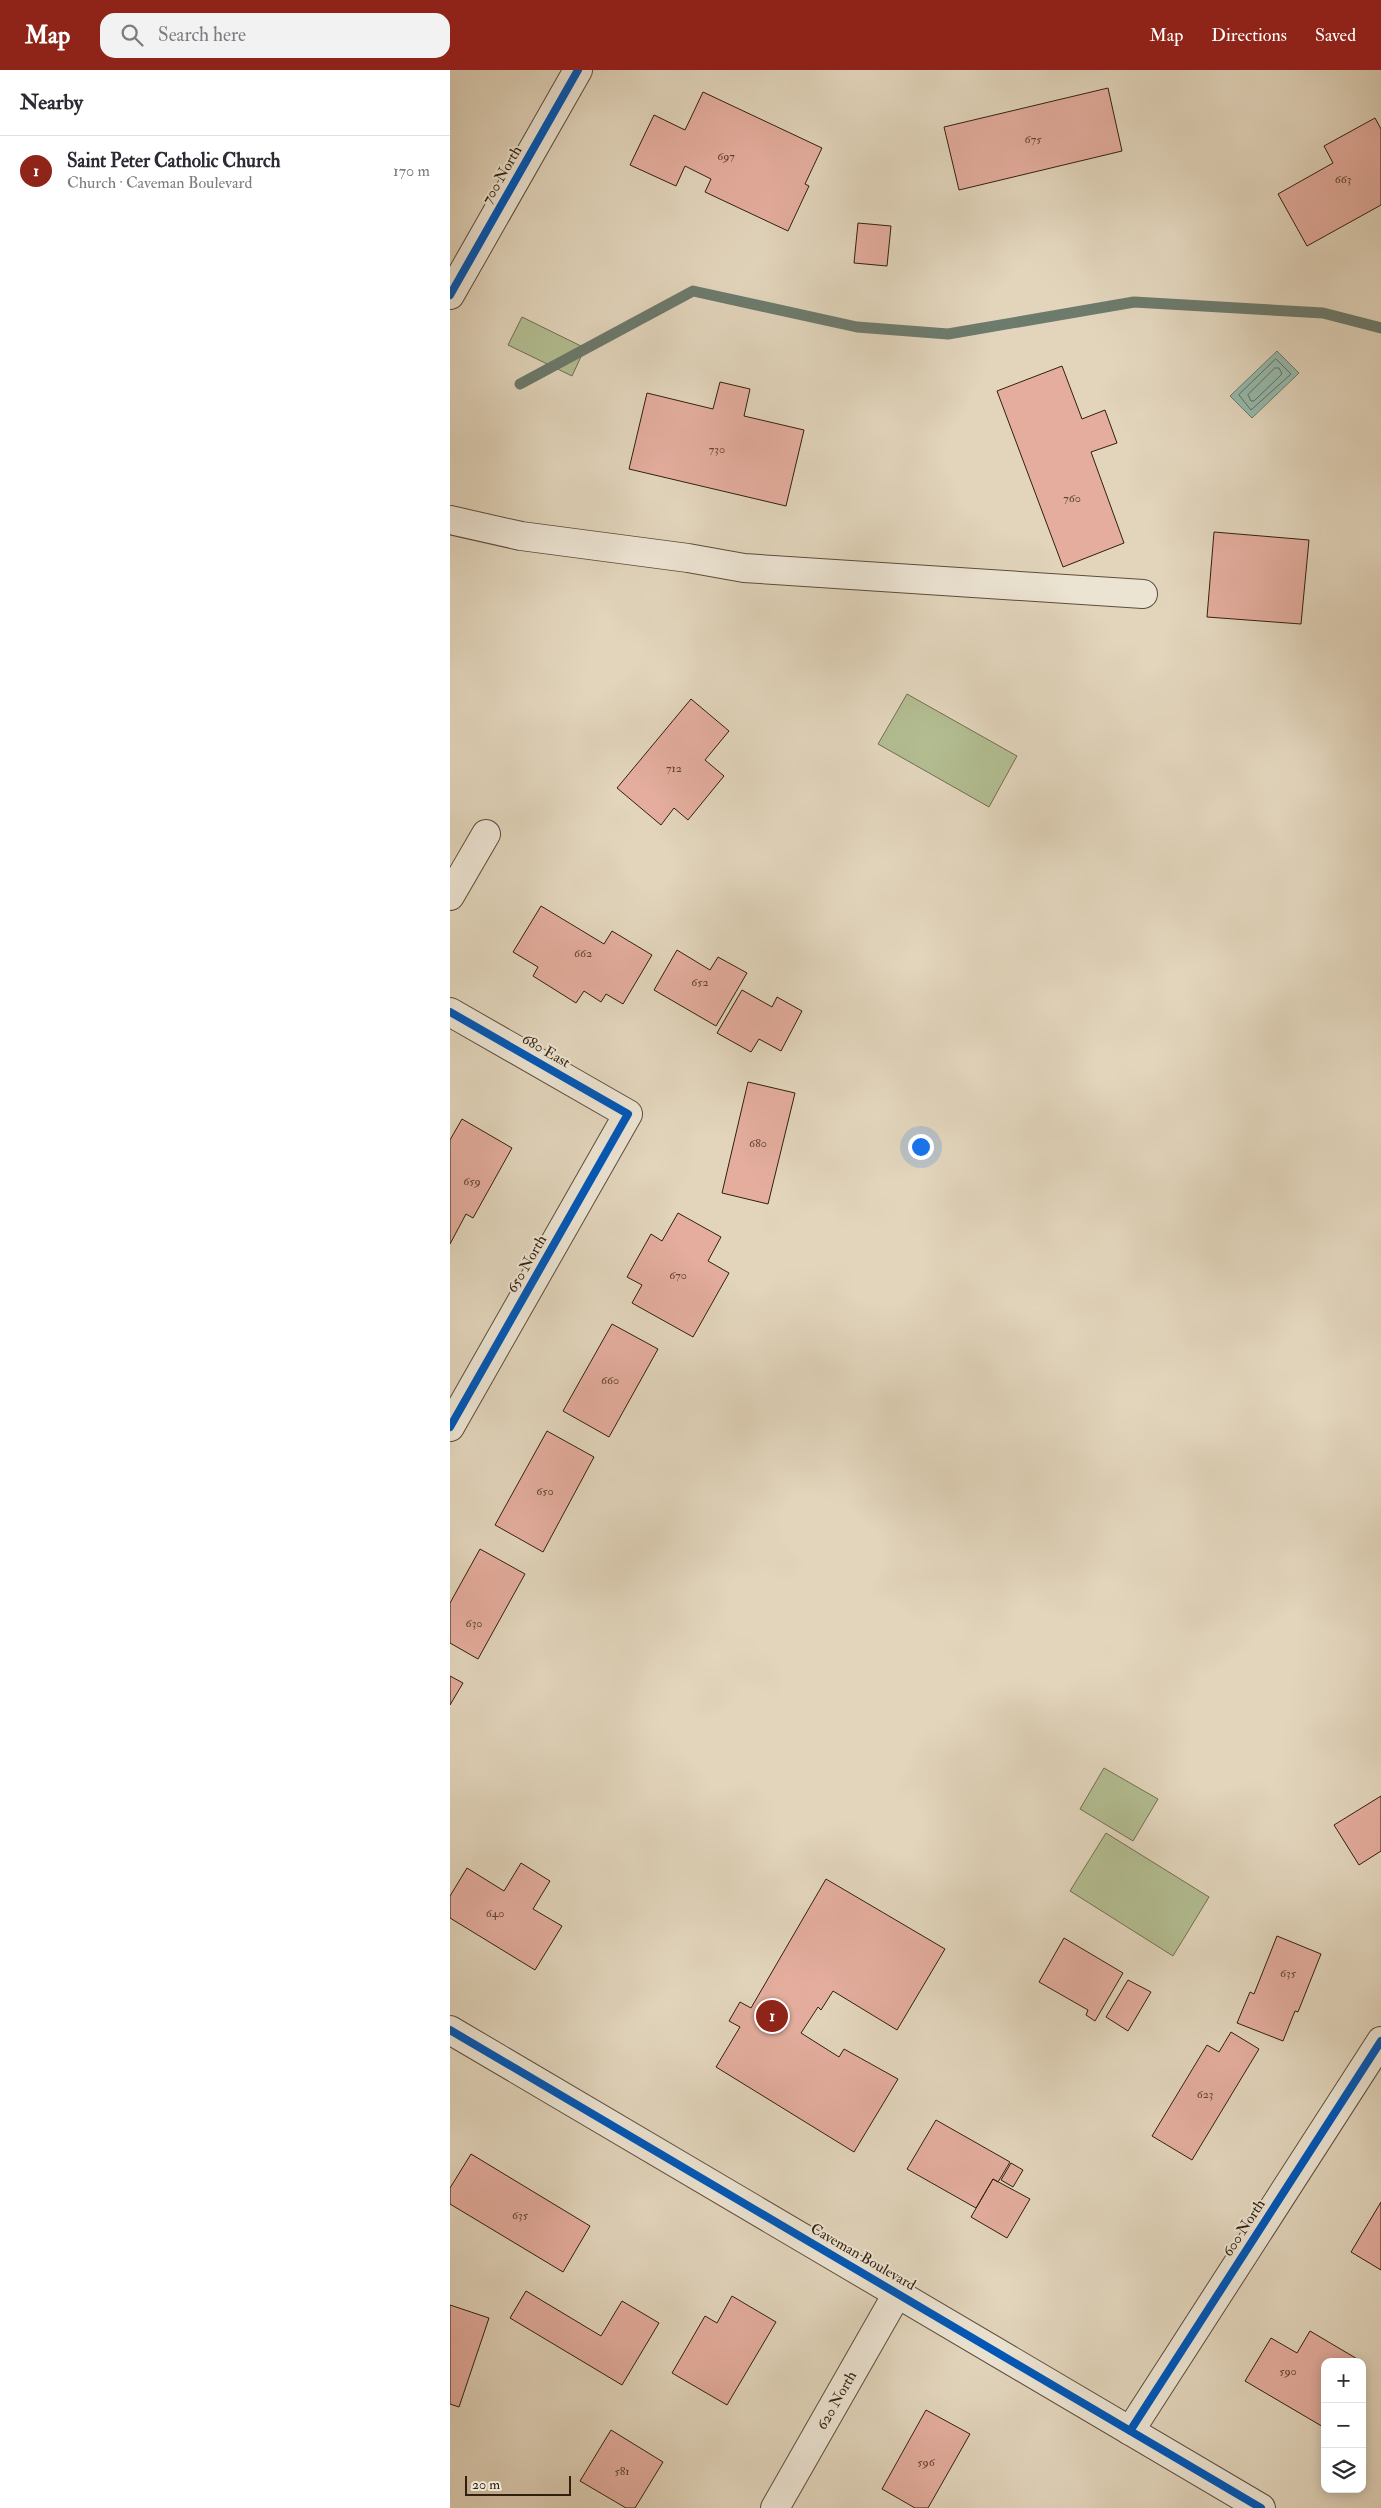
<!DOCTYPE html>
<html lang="en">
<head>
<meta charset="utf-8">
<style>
  body { margin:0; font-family:"IM FELL Double Pica",serif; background:#f2f2f3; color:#2b2b33 }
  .controls { position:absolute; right:15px; bottom:15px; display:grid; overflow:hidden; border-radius:10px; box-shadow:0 2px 12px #0003 }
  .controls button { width:45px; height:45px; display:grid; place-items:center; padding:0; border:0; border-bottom:1px solid #e1e1e2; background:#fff; color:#2b2b33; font:25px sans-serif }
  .scale { position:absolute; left:15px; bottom:12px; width:106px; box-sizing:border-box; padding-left:5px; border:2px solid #311f0e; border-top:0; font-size:14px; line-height:18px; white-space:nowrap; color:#311f0e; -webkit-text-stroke:4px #ece4d3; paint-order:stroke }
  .you { position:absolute; left:470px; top:1076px; width:18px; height:18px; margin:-12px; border:4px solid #fff; border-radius:50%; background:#1a73e8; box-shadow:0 0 0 8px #1a73e833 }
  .badge { display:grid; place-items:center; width:32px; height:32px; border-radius:50%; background:#8f2418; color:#fff; font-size:16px; font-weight:700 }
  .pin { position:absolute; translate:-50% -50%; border:2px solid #fff; box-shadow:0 1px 5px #0006 }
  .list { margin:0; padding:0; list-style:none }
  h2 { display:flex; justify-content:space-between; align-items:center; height:65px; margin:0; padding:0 20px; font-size:21px }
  h2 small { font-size:16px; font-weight:400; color:#7c7c81 }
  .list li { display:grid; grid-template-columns:32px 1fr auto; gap:15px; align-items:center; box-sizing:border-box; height:70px; padding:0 20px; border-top:1px solid #e1e1e2 }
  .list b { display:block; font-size:19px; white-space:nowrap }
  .list p { margin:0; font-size:16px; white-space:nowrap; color:#7c7c81 }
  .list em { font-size:16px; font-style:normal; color:#7c7c81 }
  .icon { flex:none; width:28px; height:28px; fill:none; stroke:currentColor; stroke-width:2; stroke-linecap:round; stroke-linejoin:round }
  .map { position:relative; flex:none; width:931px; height:2438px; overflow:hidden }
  header { display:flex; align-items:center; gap:30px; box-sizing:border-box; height:70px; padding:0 25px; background:#8f2418; color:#fff }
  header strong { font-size:24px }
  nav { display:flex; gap:28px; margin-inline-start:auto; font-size:18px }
  .search { width:350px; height:45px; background:#f2f2f3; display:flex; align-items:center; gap:12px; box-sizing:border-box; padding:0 18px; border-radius:15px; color:#7c7c81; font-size:19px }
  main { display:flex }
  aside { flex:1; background:#fff }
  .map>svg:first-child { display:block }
  .green { fill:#b2bd91; stroke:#726e50 }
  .water { fill:#95b9ac; stroke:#6d7b6d }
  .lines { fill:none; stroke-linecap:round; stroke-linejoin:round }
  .shore { stroke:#636c5d; stroke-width:1 }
  .stream { stroke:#6d7b6d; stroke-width:11 }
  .building { fill:#e4ad9e; stroke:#311f0e }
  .minor-casing { stroke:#5d4c3a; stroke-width:30 }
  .minor { stroke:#ece4d3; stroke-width:28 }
  .cycleway-casing { stroke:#ece4d3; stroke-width:11 }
  .cycleway { stroke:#0057b8; stroke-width:8 }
  .labels { text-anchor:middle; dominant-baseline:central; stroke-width:4; stroke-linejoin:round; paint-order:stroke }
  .number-label { font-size:12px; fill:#5e4232 }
  .street-label { font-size:15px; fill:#311f0e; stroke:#ece4d3 }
</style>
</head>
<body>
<header>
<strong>Map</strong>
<div class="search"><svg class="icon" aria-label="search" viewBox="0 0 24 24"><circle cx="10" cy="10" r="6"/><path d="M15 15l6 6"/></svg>Search here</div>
<nav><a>Map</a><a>Directions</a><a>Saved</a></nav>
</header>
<main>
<aside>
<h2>Nearby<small></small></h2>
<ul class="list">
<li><span class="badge">1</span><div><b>Saint Peter Catholic Church</b><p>Church · Caveman Boulevard</p></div><em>170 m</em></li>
</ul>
</aside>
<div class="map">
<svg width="931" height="2438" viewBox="0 0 931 2438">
  <rect width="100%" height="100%" fill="#e2d5bc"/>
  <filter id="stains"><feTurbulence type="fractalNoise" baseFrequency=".004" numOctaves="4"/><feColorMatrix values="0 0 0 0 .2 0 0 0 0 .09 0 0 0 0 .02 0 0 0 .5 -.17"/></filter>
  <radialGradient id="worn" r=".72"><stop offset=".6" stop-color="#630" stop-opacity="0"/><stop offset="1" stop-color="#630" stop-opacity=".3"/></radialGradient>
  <!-- green -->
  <path class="green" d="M 72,247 L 135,278 L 122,306 L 58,275 Z
    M 457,624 L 567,686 L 539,737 L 428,674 Z
    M 654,1698 L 708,1729 L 683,1771 L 630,1739 Z
    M 656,1763 L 759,1827 L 723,1886 L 620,1821 Z"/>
  <!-- water -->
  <path class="water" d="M 827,281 L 849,303 L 802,348 L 780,326 Z"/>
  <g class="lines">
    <!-- shore -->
    <path class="shore" d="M 826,289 L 841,304 L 801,340 L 789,325 Z
      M 825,298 L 829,298 L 832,304 L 804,331 L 801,331 L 798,325 Z"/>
    <!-- stream -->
    <path class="stream" d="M 70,314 L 243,221 L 407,257 L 498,264 L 684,232 L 873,243 L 931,258"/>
  </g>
  <!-- building -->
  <path class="building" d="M 658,18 L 672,81 L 509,120 L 494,57 Z
    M 253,22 L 372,78 L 355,114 L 359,116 L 338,161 L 255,122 L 261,109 L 235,96 L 226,116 L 180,95 L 204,45 L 235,60 Z
    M 925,48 L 931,59 L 931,135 L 857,176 L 828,124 L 883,93 L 874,76 Z
    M 408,153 L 441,156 L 437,196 L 404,193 Z
    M 612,296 L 632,349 L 655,340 L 667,373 L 641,382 L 674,473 L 613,497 L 547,321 Z
    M 270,312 L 300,319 L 294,346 L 354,360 L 336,436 L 179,399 L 197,323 L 263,339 Z
    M 764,462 L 859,470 L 851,554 L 757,547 Z
    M 241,629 L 279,661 L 255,690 L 274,706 L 238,750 L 224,738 L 211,755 L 167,718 Z
    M 91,836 L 154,874 L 162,861 L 202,885 L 173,934 L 156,924 L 151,932 L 134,921 L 126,933 L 83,906 L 88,897 L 63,882 Z
    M 227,880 L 260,900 L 268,887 L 297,903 L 266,956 L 204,920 Z
    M 292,920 L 322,937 L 327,927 L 352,941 L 331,981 L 309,969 L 301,982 L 267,963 Z
    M 298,1012 L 345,1023 L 318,1134 L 272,1123 Z
    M 12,1049 L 62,1078 L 23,1148 L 16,1144 L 0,1174 L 0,1070 Z
    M 228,1143 L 271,1167 L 258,1191 L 279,1203 L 243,1267 L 182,1233 L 192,1215 L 177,1207 L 201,1164 L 212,1171 Z
    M 162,1254 L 208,1279 L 159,1367 L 113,1341 Z
    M 97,1361 L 144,1387 L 93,1482 L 45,1455 Z
    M 30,1479 L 75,1504 L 28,1589 L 0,1573 L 0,1533 Z
    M 0,1606 L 13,1613 L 0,1635 Z
    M 931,1726 L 931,1781 L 909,1795 L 884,1755 Z
    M 71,1793 L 100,1811 L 83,1839 L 112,1856 L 85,1900 L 0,1848 L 0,1826 L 17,1798 L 54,1821 Z
    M 376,1809 L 495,1879 L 447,1960 L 383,1921 L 371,1940 L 368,1937 L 351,1963 L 389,1987 L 394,1979 L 448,2009 L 404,2082 L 266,1997 L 290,1957 L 279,1951 L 290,1932 L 301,1938 Z
    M 827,1866 L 871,1884 L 848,1942 L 845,1941 L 833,1971 L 787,1953 L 800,1922 L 804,1924 Z
    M 614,1868 L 673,1903 L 645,1951 L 636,1945 L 638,1940 L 589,1912 Z
    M 678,1910 L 701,1922 L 678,1961 L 656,1947 Z
    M 781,1962 L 809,1979 L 742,2090 L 702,2066 L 757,1975 L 769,1982 Z
    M 486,2050 L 560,2092 L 548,2112 L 543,2109 L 526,2138 L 457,2099 Z
    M 21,2084 L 140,2156 L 113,2202 L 0,2134 L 0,2118 Z
    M 561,2093 L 573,2100 L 563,2117 L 551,2110 Z
    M 543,2109 L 580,2129 L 557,2168 L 521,2147 Z
    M 931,2132 L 931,2200 L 901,2182 Z
    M 76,2221 L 151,2266 L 172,2231 L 209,2253 L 172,2315 L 60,2248 Z
    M 282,2226 L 326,2252 L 277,2335 L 222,2303 L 255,2246 L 267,2253 Z
    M 0,2235 L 39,2248 L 9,2337 L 0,2334 Z
    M 860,2261 L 909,2290 L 875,2292 L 875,2358 L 795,2311 L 821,2268 L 847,2283 Z
    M 476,2340 L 520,2364 L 478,2438 L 465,2438 L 432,2419 Z
    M 161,2360 L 213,2392 L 185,2438 L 176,2438 L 130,2411 Z"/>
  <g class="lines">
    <defs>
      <g id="minor">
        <path d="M 0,225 L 128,0"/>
        <path d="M 0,450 L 71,466 L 238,488 L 294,498 L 693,524"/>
        <path d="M 0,826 L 36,764"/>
        <path d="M 0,942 L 178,1044 L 0,1357"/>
        <path d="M 0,1960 L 811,2438"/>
        <path d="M 680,2361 L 931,1971"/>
        <path id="s1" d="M 325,2438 L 447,2224"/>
      </g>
    </defs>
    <!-- minor casing -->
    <use href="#minor" class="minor-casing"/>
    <!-- minor -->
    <use href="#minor" class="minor"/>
    <defs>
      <path id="cycleway" d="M 0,225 L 128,0
        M 0,942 L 178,1044 L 0,1357
        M 0,1960 L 811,2438
        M 680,2361 L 931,1971"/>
    </defs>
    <!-- cycleway casing -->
    <use href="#cycleway" class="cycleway-casing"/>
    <!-- cycleway -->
    <use href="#cycleway" class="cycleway"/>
  </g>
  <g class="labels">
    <!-- number labels -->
    <g class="number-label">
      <text x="583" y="69">675</text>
      <text x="276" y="86">697</text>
      <text x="893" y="109">663</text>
      <text x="267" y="379">730</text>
      <text x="622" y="428">760</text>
      <text x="224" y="698">712</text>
      <text x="133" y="883">662</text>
      <text x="250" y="912">652</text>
      <text x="308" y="1073">680</text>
      <text x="22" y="1111">659</text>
      <text x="228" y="1205">670</text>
      <text x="160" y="1310">660</text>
      <text x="95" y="1421">650</text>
      <text x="24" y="1553">630</text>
      <text x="45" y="1843">640</text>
      <text x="838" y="1903">635</text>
      <text x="755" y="2024">623</text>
      <text x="70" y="2145">635</text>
      <text x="838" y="2301">590</text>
      <text x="476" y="2392">596</text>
      <text x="172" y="2401">581</text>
    </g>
    <!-- street labels -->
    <g class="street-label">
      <text transform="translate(52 105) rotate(-60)">700 North</text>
      <text transform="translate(96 981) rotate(30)">680 East</text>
      <text transform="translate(77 1194) rotate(-60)">650 North</text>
      <text transform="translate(794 2158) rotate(-57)">600 North</text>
      <text transform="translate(413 2187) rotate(30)">Caveman Boulevard</text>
      <text stroke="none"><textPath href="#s1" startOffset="124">620 North</textPath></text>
    </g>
  </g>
  <rect width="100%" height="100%" filter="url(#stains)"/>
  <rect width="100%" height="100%" fill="url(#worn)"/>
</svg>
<div class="controls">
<button>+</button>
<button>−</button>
<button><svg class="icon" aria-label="layers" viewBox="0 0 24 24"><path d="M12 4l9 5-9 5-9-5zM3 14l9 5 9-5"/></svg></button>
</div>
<div class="scale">20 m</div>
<div class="you"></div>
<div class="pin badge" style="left:322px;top:1946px">1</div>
</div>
</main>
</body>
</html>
